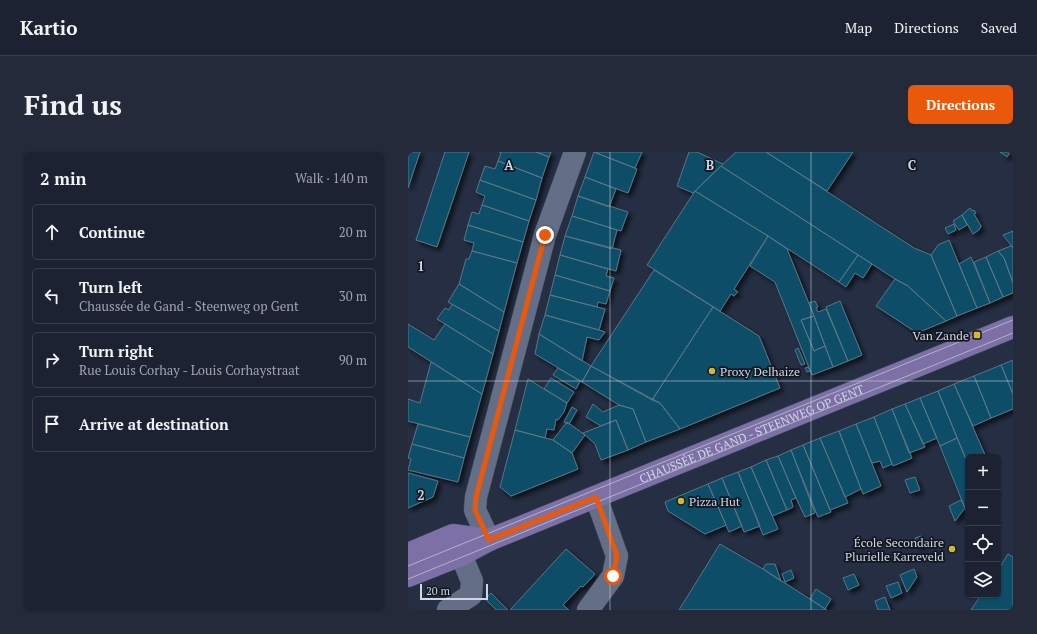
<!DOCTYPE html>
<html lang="en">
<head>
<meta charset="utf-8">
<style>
  body { margin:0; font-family:"PT Serif",serif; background:#252a3a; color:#f1f3f6 }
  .controls { position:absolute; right:12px; bottom:12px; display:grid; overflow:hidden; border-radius:6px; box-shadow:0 1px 3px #0004 }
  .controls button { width:36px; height:36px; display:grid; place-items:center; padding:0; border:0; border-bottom:1px solid #3a3f4d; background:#1c2232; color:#f1f3f6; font:20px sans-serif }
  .scale { position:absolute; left:12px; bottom:10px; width:68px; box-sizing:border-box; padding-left:4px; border:2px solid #d0d7e4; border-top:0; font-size:11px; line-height:14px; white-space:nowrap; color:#d0d7e4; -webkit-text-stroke:3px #131720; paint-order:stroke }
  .stop { position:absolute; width:12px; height:12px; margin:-9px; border:3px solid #ea580c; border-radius:50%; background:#fff }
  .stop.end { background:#ea580c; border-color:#fff; box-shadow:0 1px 4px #0008 }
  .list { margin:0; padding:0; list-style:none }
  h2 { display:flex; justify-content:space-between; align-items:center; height:52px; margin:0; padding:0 16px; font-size:17px }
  h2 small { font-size:13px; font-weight:400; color:#a0a4ac }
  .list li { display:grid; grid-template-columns:26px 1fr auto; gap:12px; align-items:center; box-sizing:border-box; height:56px; margin:0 8px 8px; padding:0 8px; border:1px solid #3a3f4d; border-radius:6px }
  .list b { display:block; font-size:15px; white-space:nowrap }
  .list p { margin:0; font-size:13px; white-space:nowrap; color:#a0a4ac }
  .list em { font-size:13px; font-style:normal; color:#a0a4ac }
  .icon { flex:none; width:22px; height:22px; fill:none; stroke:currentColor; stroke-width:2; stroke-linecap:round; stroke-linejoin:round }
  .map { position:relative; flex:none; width:605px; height:458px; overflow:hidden; border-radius:6px }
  header { display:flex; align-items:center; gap:24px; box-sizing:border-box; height:56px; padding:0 20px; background:#1c2232; border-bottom:1px solid #3a3f4d }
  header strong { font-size:19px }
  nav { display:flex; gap:22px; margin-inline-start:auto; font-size:14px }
  .intro { display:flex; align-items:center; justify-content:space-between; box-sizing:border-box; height:96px; padding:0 24px }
  h1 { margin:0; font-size:28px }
  .button { padding:10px 18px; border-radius:6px; background:#ea580c; color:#fff; font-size:14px; font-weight:700 }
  main { display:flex; gap:24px; padding:0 24px }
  aside { flex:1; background:#1c2232; border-radius:6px; box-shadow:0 1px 3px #0004 }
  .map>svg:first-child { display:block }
  .building { fill:#094d68; stroke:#597685; filter:url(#shadow) }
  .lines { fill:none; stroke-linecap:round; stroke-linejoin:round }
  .minor-casing { stroke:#444c5d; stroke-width:23 }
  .major-casing { stroke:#444c5d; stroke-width:23 }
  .minor { stroke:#646f87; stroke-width:22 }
  .major { stroke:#7d70a7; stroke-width:22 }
  .tram { stroke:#aeb6c4; stroke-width:1 }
  .route { stroke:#ea580c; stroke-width:5 }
  .grid { fill:none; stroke:#d0d7e4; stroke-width:1; stroke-opacity:0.55 }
  .poi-dot { fill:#d4b535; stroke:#131720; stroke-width:1.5 }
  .labels { text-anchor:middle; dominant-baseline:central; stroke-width:3.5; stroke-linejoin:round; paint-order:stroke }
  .poi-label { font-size:12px; fill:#d0d7e4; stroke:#131720; text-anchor:end }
  .street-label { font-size:12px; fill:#d0d7e4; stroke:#131720 }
  .grid-label { font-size:13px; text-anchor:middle; font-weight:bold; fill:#d0d7e4; stroke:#131720; stroke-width:3.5; stroke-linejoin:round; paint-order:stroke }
</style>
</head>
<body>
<header>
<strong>Kartio</strong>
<nav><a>Map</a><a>Directions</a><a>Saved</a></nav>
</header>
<div class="intro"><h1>Find us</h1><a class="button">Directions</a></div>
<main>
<aside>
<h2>2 min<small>Walk · 140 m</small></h2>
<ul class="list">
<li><svg class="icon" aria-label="ahead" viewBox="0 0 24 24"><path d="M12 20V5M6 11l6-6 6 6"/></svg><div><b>Continue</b></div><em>20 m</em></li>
<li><svg class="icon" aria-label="left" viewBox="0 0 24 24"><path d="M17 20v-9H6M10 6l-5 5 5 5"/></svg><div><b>Turn left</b><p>Chaussée de Gand - Steenweg op Gent</p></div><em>30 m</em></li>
<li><svg class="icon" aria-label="right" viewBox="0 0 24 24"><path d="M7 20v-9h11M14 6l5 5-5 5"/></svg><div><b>Turn right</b><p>Rue Louis Corhay - Louis Corhaystraat</p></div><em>90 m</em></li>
<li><svg class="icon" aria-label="arrive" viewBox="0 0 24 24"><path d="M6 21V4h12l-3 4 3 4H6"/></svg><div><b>Arrive at destination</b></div></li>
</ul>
</aside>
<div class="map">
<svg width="605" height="458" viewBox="0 0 605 458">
  <defs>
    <filter id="shadow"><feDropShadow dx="3.5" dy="3.5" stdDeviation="2" flood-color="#0009"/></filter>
  </defs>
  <rect width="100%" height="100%" fill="#252e43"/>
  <!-- building -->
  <path class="building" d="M 3,0 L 12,0 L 0,36 L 0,3 Z
    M 37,0 L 61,0 L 29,95 L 8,88 Z
    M 91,0 L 128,0 L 141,5 L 134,26 L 90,9 L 93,1 Z
    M 128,0 L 143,0 L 141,5 Z
    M 186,0 L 229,17 L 220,41 L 177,25 Z
    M 186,0 L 234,0 L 227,16 Z
    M 281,0 L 289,0 L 315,12 L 285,41 L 269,34 Z
    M 328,0 L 358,0 L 506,96 L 523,103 L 549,164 L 538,169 L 500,134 L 487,127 L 313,14 Z
    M 358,0 L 445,0 L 419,39 Z
    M 592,0 L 602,0 L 599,5 Z
    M 90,9 L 134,26 L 128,48 L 72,28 L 77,14 L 87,17 Z
    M 313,14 L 450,103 L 431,130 L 360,84 L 287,39 Z
    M 177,25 L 208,37 L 201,55 L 170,44 Z
    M 72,28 L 128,48 L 121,69 L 74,53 L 77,44 L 68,40 Z
    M 287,39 L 360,84 L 326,137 L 330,140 L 326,144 L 323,142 L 312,159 L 239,113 Z
    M 170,44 L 220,60 L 213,79 L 164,64 Z
    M 74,53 L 121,69 L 115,90 L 60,73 L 64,60 L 71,62 Z
    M 562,56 L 564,59 L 566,58 L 568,61 L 566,62 L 573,74 L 571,78 L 565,82 L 554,63 Z
    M 554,63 L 559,73 L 551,78 L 545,69 Z
    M 164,64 L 209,78 L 204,97 L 157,84 Z
    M 546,72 L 548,78 L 540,82 L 537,76 Z
    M 60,73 L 115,90 L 109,111 L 64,99 L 66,91 L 56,88 Z
    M 605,79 L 605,96 L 595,83 Z
    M 157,84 L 213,98 L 208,119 L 152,103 Z
    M 360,84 L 379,97 L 406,164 L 393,168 L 406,199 L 417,194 L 425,215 L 404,223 L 367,130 L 342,114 Z
    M 541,88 L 569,156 L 549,164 L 523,103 L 530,93 Z
    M 603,94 L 605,96 L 605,131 L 596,106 L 590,99 Z
    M 64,99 L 109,111 L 96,160 L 51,132 L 58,107 L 61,107 Z
    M 590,99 L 596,106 L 605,131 L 605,141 L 595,145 L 578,105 Z
    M 152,103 L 200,117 L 198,124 L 206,126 L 202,139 L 147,123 Z
    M 450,103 L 464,112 L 455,126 L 447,121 L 438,135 L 431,130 Z
    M 563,105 L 582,151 L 569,156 L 551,112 Z
    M 578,105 L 595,145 L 582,151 L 566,110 Z
    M 246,118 L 305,155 L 244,248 L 183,214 Z
    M 147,123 L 202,139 L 198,152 L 190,150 L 189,155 L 142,143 Z
    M 487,127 L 500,134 L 538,169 L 509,181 L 468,154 Z
    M 51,132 L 96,160 L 91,179 L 40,150 Z
    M 142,143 L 197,157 L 191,178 L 137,163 Z
    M 407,149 L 410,155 L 408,156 L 410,160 L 418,157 L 440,209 L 425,215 L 401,151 Z
    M 432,149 L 454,203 L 440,209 L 418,155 Z
    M 44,152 L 91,179 L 85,202 L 29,167 L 37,156 L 41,158 Z
    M 305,155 L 351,184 L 372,236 L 272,277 L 252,251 L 244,248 Z
    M 137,163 L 191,178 L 197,180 L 191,188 L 179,185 L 174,209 L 131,182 Z
    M 406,164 L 417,194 L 406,199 L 393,168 Z
    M 0,172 L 26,188 L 37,172 L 85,202 L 74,242 L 0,195 Z
    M 131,182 L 183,214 L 174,230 L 127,202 Z
    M 390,196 L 397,212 L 393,213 L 387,198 Z
    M 605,208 L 605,242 L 593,213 Z
    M 23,210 L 74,242 L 62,285 L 0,269 L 0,247 L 12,251 Z
    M 593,213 L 605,242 L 605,257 L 583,266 L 566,224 Z
    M 183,214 L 252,251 L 272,277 L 238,290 L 225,257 L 211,253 L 174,230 Z
    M 400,215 L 402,219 L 399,220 L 397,216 Z
    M 150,216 L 172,229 L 168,237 L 145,223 Z
    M 566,224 L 583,266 L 565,274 L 546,232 Z
    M 143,226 L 166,240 L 159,251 L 136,237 Z
    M 120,227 L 159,251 L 156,260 L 150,268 L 148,267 L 146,278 L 139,277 L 137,286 L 107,278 Z
    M 546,232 L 578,305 L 560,305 L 560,312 L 530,239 Z
    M 530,239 L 549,286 L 532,294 L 512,246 Z
    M 512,246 L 529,286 L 515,292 L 497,252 Z
    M 185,252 L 195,260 L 211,253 L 225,257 L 238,290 L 220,298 L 208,268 L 193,274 L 178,265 Z
    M 497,252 L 517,295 L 501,301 L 484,257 Z
    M 164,255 L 169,258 L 161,272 L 156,270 Z
    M 484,257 L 504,306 L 485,314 L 466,265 Z
    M 466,265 L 484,312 L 475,316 L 472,309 L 464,311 L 448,272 Z
    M 208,268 L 220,298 L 193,308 L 187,292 L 175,281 Z
    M 159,270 L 177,283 L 164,301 L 145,288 Z
    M 10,272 L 62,285 L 56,306 L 4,292 Z
    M 448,272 L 473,334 L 455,342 L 431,279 Z
    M 107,278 L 145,288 L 164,301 L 170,317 L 103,344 L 92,335 Z
    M 431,279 L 453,337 L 437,345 L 412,286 Z
    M 412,286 L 440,351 L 422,358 L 395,293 Z
    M 549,286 L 560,312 L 560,351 L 557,356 L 532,294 Z
    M 4,292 L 56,306 L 50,330 L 0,318 L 3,307 L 0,306 Z
    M 395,293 L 423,360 L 410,365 L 383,298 Z
    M 383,298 L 407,361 L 397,365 L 388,346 L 370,304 Z
    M 370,304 L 388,346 L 383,348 L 385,355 L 379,358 L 358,308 Z
    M 358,308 L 379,358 L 364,364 L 343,315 Z
    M 343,315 L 370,377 L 355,383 L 330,320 Z
    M 330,320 L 352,374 L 336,380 L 314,326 Z
    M 0,321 L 30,329 L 25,345 L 0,356 Z
    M 507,325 L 512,338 L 502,341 L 497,328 Z
    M 314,326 L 334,374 L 321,380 L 300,332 Z
    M 300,332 L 318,373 L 297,382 L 260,359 L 257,350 Z
    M 553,348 L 557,356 L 547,369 L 541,354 Z
    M 513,384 L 517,392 L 510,395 L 507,386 Z
    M 312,392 L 355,417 L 419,458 L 271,458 Z
    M 158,397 L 187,422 L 175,435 L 173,434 L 155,453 L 161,458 L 102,458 Z
    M 600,402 L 605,405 L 605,458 L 563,458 L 573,443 L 590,443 L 590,418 Z
    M 358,412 L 367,412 L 373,429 L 355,417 Z
    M 506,417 L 509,425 L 499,440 L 492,423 Z
    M 383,418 L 386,426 L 377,430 L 374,422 Z
    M 446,422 L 451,433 L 440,438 L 435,426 Z
    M 490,430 L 494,441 L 483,446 L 478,434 Z
    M 408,437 L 423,447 L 417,457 L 402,447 Z
    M 83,441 L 100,458 L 88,458 L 77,447 Z
    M 477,445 L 482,458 L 470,458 L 467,449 Z"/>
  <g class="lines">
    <defs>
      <path id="minor" d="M 81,388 L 67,358 L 68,345 L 137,83 L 167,0
        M 40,458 L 63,443 L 64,429 L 46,386
        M 180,458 L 205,424 L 209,404 L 188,345"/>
      <g id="major">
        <path d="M 0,402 L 45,383 L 81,388"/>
        <path id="s1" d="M 0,424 L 53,403 L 81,388 L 605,175"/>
      </g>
    </defs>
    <!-- minor casing -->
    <use href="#minor" class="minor-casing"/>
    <!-- major casing -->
    <use href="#major" class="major-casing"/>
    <!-- minor -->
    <use href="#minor" class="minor"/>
    <!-- major -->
    <use href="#major" class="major"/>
    <!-- tram -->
    <path class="tram" d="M 0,414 L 605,168
      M 0,427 L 605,181"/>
  </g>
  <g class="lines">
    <!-- route -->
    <path class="route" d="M 137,83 L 68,345 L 67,358 L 81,388 L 188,345 L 209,404 L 205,424"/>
  </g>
  <!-- grid -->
  <path class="grid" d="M 202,0 L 202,458M 403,0 L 403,458M 0,229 L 605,229"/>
  <!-- markers -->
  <g class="poi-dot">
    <rect x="565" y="179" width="8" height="8" rx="2"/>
    <circle cx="304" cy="219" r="4"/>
    <circle cx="273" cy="349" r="4"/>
    <circle cx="544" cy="397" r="4"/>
  </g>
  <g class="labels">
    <!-- poi labels -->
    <g class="poi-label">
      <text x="561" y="183">Van Zande</text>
      <text x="312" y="219" text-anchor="start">Proxy Delhaize</text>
      <text x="281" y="349" text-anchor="start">Pizza Hut</text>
      <text x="536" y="390">École Secondaire<tspan x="536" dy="14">Plurielle Karreveld</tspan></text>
    </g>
    <!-- street labels -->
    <g class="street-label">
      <text stroke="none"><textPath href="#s1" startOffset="372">CHAUSSÉE DE GAND - STEENWEG OP GENT</textPath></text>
    </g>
  </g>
  <g class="grid-label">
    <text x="101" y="18">A</text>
    <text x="302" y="18">B</text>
    <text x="504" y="18">C</text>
    <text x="13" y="119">1</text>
    <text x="13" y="348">2</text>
  </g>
</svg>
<div class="controls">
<button>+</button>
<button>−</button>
<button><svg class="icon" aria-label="locate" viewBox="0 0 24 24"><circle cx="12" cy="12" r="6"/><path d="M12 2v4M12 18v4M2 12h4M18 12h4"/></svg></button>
<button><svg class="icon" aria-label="layers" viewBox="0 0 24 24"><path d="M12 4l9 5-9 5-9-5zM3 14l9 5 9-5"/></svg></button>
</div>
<div class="scale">20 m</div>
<div class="stop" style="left:205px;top:424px"></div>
<div class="stop end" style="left:137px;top:83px"></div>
</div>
</main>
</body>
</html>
